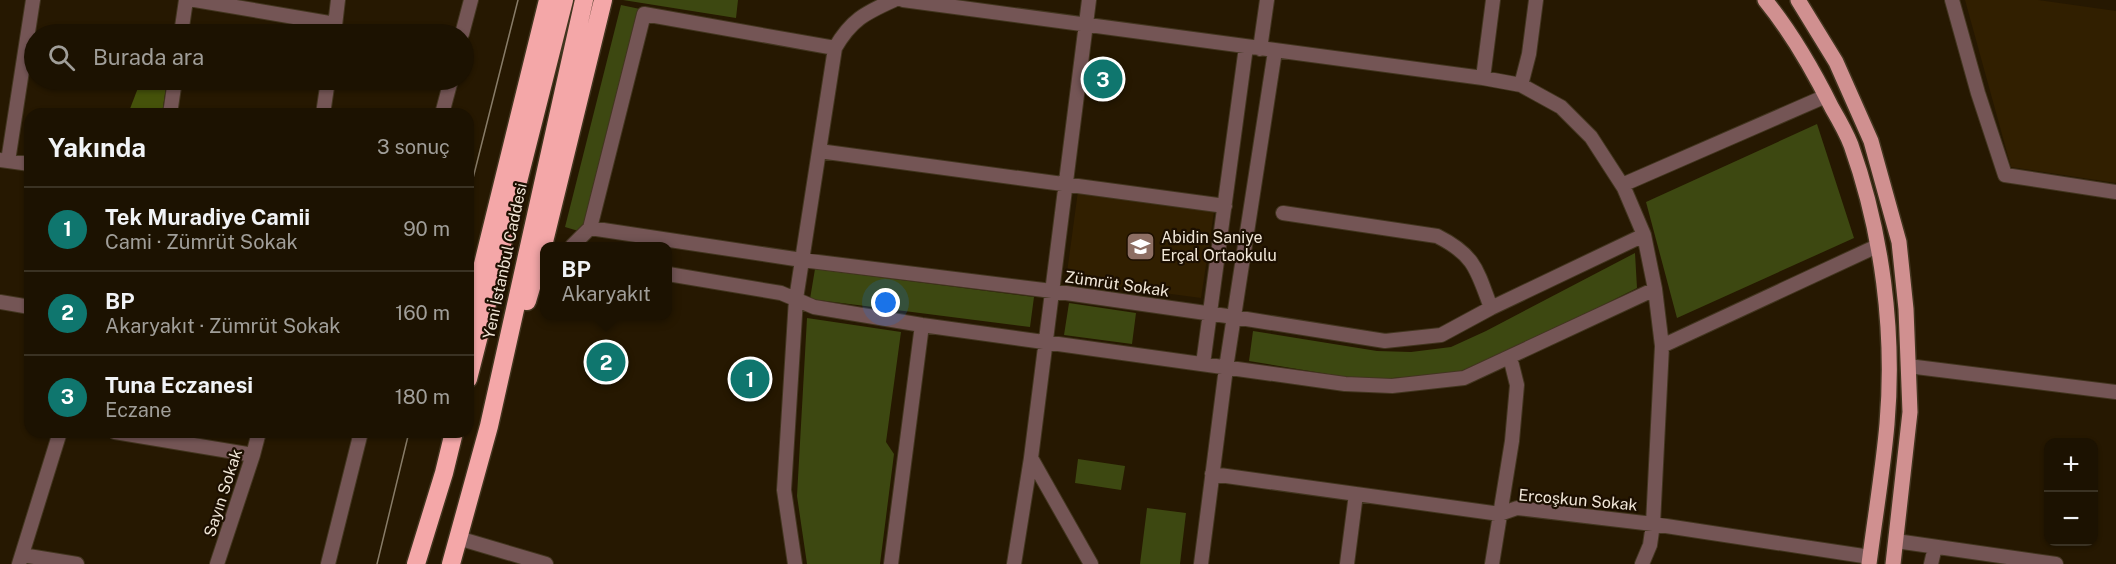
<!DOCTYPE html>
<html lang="tr">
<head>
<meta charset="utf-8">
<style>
  body { margin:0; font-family:"Public Sans",sans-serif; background:#292010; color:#f1f3f6 }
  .controls { position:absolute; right:18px; bottom:18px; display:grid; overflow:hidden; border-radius:12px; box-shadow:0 2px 4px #0004 }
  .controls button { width:54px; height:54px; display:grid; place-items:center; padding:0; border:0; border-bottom:2px solid #3a3223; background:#1c1201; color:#f1f3f6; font:30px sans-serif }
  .you { position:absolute; left:886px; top:303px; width:21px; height:21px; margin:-15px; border:4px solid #fff; border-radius:50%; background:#1a73e8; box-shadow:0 0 0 9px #1a73e833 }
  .badge { display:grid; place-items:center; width:39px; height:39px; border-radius:50%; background:#0f766e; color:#fff; font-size:20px; font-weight:700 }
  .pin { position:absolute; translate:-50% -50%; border:3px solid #fff; box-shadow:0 2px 6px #0006 }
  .popup { position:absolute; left:540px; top:242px; width:132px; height:78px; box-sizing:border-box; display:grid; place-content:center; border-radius:12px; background:#1c1201; filter:drop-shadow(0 2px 4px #0005); font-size:20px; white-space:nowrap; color:#a09e99 }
  .popup b { font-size:22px; color:#f1f3f6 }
  .popup::after { content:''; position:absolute; left:50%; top:100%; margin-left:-12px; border:12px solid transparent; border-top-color:#1c1201 }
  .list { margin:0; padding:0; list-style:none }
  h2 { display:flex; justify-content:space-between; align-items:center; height:78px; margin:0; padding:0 24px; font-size:26px }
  h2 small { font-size:20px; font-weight:400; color:#a09e99 }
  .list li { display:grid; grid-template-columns:39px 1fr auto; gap:18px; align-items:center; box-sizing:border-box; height:84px; padding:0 24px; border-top:2px solid #3a3223 }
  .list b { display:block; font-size:22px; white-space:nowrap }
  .list p { margin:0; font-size:20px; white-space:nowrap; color:#a09e99 }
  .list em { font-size:20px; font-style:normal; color:#a09e99 }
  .icon { flex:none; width:33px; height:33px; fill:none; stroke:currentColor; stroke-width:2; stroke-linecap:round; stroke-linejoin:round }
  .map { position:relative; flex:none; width:2116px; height:564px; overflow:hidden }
  .search { position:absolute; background:#1c1201; box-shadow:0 2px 4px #0004; left:24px; top:24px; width:450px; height:66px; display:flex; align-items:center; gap:15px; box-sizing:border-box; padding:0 21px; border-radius:33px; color:#a09e99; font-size:22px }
  .panel { position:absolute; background:#1c1201; box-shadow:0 2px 4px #0004; left:24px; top:108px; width:450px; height:330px; border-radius:18px }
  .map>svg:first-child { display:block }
  .built { fill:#311f00 }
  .green { fill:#3d4811 }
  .forest { fill:#45520a }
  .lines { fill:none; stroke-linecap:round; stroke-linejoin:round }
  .minor-casing { stroke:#42351f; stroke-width:16 }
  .major-casing { stroke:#42351f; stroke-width:18 }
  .highway-casing { stroke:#42351f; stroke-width:21 }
  .minor { stroke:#745555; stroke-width:14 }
  .major { stroke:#d09090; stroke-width:15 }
  .highway { stroke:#f4a7a8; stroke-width:18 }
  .tram { stroke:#887c68; stroke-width:1.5 }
  .labels { text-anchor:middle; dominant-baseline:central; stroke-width:4.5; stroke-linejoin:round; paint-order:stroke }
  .poi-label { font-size:16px; fill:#f0e6d7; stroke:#1c0f00; text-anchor:start }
  .street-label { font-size:16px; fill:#f0e6d7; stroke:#1c0f00 }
</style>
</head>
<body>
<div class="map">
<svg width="2116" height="564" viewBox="0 0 2116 564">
  <rect width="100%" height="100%" fill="#261801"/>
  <!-- built -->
  <path class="built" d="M 1965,0 L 2038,0 L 2116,11 L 2116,183 L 2011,167 Z
    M 1078,191 L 1214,212 L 1201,298 L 1066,280 Z"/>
  <!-- green -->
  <path class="green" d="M 623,0 L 738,0 L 736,18 Z
    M 621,5 L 640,9 L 585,233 L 565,227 Z
    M 1817,124 L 1854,238 L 1677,318 L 1646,202 Z
    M 1635,253 L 1637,288 L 1469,372 L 1393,378 L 1352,378 L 1249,361 L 1253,331 L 1377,351 L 1411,352 L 1451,347 L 1486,331 Z
    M 815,269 L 1034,297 L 1030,327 L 810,299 Z
    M 1069,303 L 1136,313 L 1132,344 L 1064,335 Z
    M 807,318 L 901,332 L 886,442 L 894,454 L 880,564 L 807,564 L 797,496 Z
    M 1078,459 L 1125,466 L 1121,490 L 1075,483 Z
    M 1147,508 L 1186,513 L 1180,564 L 1140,564 Z"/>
  <!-- forest -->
  <path class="forest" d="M 141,80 L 167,80 L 162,114 L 128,114 Z"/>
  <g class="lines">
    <defs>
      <path id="minor" d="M 195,0 L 335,24
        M 903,0 L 1483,78 L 1521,85 L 1561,107 L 1591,137 L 1624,188 L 1644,235 L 1655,289 L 1662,346 L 1653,524 L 1650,545 L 1642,564
        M 1089,0 L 1031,458 L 1091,564
        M 1952,0 L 1978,93 L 2005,175 L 2116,192
        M 181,34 L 186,0
        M 334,34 L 338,0
        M 462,34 L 471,0
        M 1260,49 L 1267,0
        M 1483,78 L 1493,0
        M 1521,85 L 1529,54 L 1536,0
        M 170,114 L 175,80
        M 323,114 L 328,80
        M 442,114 L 451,80
        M 819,151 L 1225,206
        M 0,160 L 30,164
        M 8,161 L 33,0
        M 1622,185 L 1826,96
        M 1283,213 L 1437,236 C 1475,255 1477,270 1491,308
        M 590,228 L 644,14 L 835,48
        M 572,246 L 590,228 L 802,260 L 1052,291 L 1234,317 L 1385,341 L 1441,335 L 1491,308 L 1644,235
        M 668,274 L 781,293 L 814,307 L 922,325 L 1345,384 L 1392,386 L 1464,378 L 1655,289
        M 0,302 L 30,307
        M 1662,346 L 1877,246
        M 1203,364 L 1246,47
        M 1908,366 L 2116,392
        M 115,432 L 253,455
        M 1212,474 L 1500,514 L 1517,508 L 1653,524 L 1870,557
        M 458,538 L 546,564
        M 1896,541 L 2056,564
        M 22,555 L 77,564
        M 19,564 L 60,432
        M 217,564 L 253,455 L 259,432
        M 328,564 L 361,432
        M 795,564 L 784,490 L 796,299 L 835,48 C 851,20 865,13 894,0
        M 891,564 L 922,325
        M 1014,564 L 1031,458
        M 1201,564 L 1226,368 L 1275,51
        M 1347,564 L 1356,494
        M 1492,564 L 1512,441 L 1517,385 L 1510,357
        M 1931,564 L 1935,547"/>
      <path id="major" d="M 1765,0 C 1792,33 1813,70 1832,108 C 1839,120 1846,132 1851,145 C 1882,232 1895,331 1887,424 C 1883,470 1875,517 1869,564
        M 1798,0 L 1836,62 L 1871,141 L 1899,242 L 1906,309 L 1910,412 L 1893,564"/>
      <path id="highway" d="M 527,301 L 541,254 L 603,0
        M 468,325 L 548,0
        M 468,379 L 564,0
        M 416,564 L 444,473 L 454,432
        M 451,564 L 489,426 L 584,0"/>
    </defs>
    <!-- minor casing -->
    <use href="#minor" class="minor-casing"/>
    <!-- major casing -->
    <use href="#major" class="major-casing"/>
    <!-- highway casing -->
    <use href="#highway" class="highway-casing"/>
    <!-- minor -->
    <use href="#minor" class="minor"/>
    <!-- major -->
    <use href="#major" class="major"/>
    <!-- highway -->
    <use href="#highway" class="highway"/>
    <!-- tram -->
    <path class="tram" d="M 468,198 L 518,0
      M 377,564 L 409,432"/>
  </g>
  <!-- icons -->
  <defs>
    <symbol id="school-square" viewBox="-11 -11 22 22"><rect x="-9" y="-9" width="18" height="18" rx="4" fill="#8d6e63" stroke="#1c0f00"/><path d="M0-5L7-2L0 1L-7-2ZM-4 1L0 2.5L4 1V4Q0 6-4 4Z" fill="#fff"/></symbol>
  </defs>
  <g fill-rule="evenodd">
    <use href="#school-square" x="1124" y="230" width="33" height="33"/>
  </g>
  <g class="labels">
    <!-- poi labels -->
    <g class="poi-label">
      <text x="1161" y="237">Abidin Saniye<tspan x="1161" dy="18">Erçal Ortaokulu</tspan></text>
    </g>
    <!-- street labels -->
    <g class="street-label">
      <text transform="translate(505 261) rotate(-78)">Yeni İstanbul Caddesi</text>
      <text transform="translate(1117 284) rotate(8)">Zümrüt Sokak</text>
      <text transform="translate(223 493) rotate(-72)">Sayın Sokak</text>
      <text transform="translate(1578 500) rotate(5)">Ercoşkun Sokak</text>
    </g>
  </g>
</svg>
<div class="controls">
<button>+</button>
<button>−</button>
</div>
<div class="you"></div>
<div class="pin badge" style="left:750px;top:379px">1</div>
<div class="pin badge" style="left:606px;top:362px">2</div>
<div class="popup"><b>BP</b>Akaryakıt</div>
<div class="pin badge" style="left:1103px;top:79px">3</div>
<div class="search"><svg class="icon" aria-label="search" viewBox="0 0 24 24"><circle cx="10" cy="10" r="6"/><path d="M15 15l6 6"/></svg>Burada ara</div>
<section class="panel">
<h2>Yakında<small>3 sonuç</small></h2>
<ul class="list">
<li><span class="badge">1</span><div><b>Tek Muradiye Camii</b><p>Cami · Zümrüt Sokak</p></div><em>90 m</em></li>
<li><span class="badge">2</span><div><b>BP</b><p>Akaryakıt · Zümrüt Sokak</p></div><em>160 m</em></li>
<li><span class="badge">3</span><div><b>Tuna Eczanesi</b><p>Eczane</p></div><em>180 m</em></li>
</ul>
</section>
</div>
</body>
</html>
